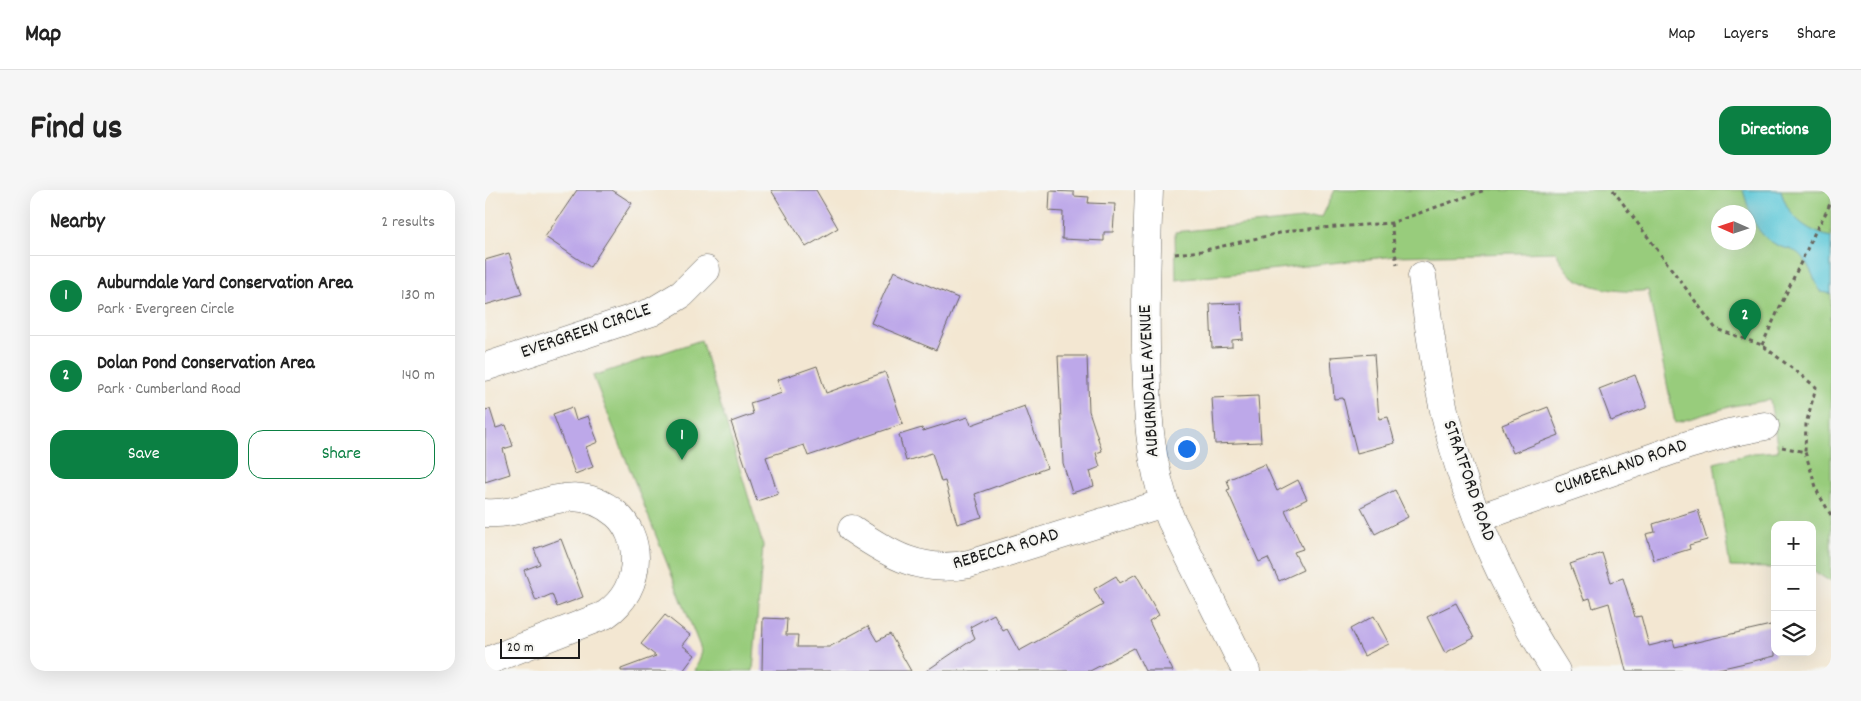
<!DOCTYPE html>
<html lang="en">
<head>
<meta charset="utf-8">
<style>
  body { margin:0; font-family:Dekko,sans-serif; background:#f6f6f6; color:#222 }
  .controls { position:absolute; right:15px; bottom:15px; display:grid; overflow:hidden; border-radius:10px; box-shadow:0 5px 20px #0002 }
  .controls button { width:45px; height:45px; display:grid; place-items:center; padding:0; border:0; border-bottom:1px solid #e0e0e0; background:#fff; color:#222; font:25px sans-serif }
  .compass { position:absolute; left:1226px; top:15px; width:45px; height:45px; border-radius:50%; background:#fff; box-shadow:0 5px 20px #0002; rotate:273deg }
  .scale { position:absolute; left:15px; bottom:12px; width:80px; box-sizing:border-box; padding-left:5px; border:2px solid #1c1c1c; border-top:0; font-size:14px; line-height:18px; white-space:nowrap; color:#1c1c1c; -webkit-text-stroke:4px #f6f6f2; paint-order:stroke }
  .you { position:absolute; left:701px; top:258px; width:18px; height:18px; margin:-12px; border:4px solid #fff; border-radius:50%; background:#1a73e8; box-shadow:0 0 0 8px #1a73e833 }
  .badge { display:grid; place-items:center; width:32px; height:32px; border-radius:50%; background:#0b8043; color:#fff; font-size:16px; font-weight:700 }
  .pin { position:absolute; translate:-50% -41px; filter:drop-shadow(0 1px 2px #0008) }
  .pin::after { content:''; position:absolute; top:26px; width:18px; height:15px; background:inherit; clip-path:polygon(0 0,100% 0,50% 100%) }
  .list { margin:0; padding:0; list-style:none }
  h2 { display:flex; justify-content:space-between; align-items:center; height:65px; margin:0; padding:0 20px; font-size:21px }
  h2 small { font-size:16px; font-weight:400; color:#767676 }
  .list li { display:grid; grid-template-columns:32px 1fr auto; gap:15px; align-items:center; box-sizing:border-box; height:80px; padding:0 20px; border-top:1px solid #e0e0e0 }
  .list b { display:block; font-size:19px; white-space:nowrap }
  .list p { margin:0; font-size:16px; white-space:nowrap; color:#767676 }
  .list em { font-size:16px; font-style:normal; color:#767676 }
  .actions { display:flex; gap:10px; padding:15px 20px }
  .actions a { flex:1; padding:11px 0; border:1px solid #0b8043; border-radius:15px; text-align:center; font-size:18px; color:#0b8043 }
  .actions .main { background:#0b8043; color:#fff }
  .icon { flex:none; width:28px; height:28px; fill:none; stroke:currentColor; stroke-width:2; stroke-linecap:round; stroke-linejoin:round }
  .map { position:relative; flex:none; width:1346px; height:481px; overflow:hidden; border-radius:15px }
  header { display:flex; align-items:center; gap:30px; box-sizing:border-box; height:70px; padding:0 25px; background:#fff; border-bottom:1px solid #e0e0e0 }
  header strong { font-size:24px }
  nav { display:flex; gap:28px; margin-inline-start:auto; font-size:18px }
  .intro { display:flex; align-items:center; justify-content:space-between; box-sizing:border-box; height:120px; padding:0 30px }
  h1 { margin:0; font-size:35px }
  .button { padding:12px 22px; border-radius:15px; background:#0b8043; color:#fff; font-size:18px; font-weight:700 }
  main { display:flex; gap:30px; padding:0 30px }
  aside { flex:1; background:#fff; border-radius:15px; box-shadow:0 5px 20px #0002 }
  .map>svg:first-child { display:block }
  .green { fill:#98cc7c; stroke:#5a744c; fill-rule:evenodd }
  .water { fill:#5fc9d9; stroke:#3e727a }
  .building { fill:#bda8e9 }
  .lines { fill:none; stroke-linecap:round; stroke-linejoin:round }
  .minor-casing { stroke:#67635c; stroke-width:29 }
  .path { stroke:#67635c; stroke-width:3; stroke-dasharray:4 4; stroke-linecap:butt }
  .minor { stroke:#fff; stroke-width:28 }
  .labels { text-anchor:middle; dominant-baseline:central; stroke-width:4.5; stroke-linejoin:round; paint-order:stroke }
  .street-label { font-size:19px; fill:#1c1c1c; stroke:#f6f6f2 }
</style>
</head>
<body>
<header>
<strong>Map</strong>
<nav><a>Map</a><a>Layers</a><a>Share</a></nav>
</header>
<div class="intro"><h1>Find us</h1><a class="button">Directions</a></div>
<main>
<aside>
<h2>Nearby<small>2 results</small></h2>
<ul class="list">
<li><span class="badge">1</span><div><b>Auburndale Yard Conservation Area</b><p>Park · Evergreen Circle</p></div><em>130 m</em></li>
<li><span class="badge">2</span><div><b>Dolan Pond Conservation Area</b><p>Park · Cumberland Road</p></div><em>140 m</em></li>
</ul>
<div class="actions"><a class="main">Save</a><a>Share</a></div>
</aside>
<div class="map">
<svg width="1346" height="481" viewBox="0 0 1346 481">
  <rect width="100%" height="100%" fill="#f6f6f2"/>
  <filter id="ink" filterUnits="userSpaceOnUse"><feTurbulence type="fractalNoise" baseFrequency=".02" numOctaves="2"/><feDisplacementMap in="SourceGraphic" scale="10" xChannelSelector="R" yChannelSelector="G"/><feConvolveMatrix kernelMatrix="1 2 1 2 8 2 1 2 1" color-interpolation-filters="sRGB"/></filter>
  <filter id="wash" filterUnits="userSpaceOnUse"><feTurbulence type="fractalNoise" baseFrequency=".0096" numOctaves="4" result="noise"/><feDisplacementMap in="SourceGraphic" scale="20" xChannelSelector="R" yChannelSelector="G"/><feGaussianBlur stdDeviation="1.12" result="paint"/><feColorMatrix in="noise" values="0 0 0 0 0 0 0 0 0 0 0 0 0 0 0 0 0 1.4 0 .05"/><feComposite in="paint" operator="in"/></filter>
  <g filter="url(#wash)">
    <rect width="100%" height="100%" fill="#f3e7d2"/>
    <!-- green -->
    <path class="green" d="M 850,0 L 1346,0 L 1346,392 L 1327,380 L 1327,335 L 1290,335 L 1290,378 L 1245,377 L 1229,273 L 1268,263 L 1293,261 L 1285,210 L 1247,216 L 1190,233 L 1163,100 C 1143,104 1103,99 1086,85 C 1080,80 1075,70 1071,62 L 911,66 L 691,90 L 690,42 L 837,27 ZM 1234,22 L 1264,22 L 1264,52 L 1234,52 Z
      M 216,150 L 278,355 L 268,481 L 210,481 L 217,462 L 108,186 Z"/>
    <!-- water -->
    <path class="water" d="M 1258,0 L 1296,0 C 1302,26 1321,41 1346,47 L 1346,104 L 1336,102 C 1329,90 1324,73 1314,64 C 1307,58 1299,59 1292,55 C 1269,44 1265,22 1258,0 Z"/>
    <g id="blocks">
      <!-- building -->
      <path class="building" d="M 92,0 L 127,0 L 147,13 L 105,77 L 60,47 Z
        M 286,0 L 331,0 L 353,38 L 321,57 Z
        M 565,1 L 589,2 L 589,6 L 604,7 L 603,13 L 630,14 L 628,42 L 619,42 L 619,51 L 577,49 L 578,22 L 564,21 Z
        M 24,63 L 37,104 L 0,115 L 0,70 Z
        M 409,81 L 473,108 L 451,160 L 386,133 Z
        M 756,113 L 758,149 L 747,150 L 747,157 L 727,158 L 725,114 Z
        M 889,164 L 894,229 L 903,227 L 910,253 L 872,263 L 858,208 L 849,209 L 846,167 Z
        M 573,166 L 602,166 L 604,221 L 617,261 L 611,263 L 615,277 L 605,281 L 609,296 L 587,303 L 578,273 Z
        M 332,176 L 341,203 L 400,182 L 418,234 L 323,266 L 319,255 L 281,267 L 293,304 L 272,311 L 246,232 L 268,224 L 265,213 L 297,203 L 292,190 Z
        M 1150,185 L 1161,214 L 1161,218 L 1126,231 L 1114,199 Z
        M 773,206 L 776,252 L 730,254 L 727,208 Z
        M 540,216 L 562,278 L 490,304 L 497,327 L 472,334 L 460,291 L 456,292 L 447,263 L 421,271 L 414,245 L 437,238 L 438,241 L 483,227 L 486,235 Z
        M 87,217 L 91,230 L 103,226 L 113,252 L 101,257 L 108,277 L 90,284 L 68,224 Z
        M 1063,217 L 1074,245 L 1028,263 L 1017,235 Z
        M 5,219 L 11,238 L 21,235 L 28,256 L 18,259 L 25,284 L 0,292 L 0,220 Z
        M 780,274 L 792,301 L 813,290 L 822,309 L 800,320 L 818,359 L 809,362 L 818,380 L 794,391 L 783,368 L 774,372 L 742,300 L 745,299 L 742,290 Z
        M 910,300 L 923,327 L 890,344 L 876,317 Z
        M 1213,320 L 1222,350 L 1204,355 L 1205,359 L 1169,370 L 1161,344 L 1170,342 L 1168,334 Z
        M 76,349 L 98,407 L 72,417 L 67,404 L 51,411 L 39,380 L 55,374 L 49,359 Z
        M 1117,363 L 1126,392 L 1138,388 L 1150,427 L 1156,426 L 1164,456 L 1188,450 L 1190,457 L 1290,434 L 1290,466 L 1225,481 L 1141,481 L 1124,413 L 1108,418 L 1105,408 L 1099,410 L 1085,374 Z
        M 651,384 L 674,425 L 664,431 L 688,481 L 660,481 L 649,458 L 605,481 L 441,481 L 490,448 L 485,437 L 509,424 L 518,441 L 522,439 L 534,461 L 618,415 L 609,399 L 631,386 L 635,393 Z
        M 971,413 L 989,448 L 960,463 L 942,427 Z
        M 180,425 L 205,445 L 197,455 L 210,465 L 198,481 L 136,481 L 136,479 L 171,466 L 156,454 Z
        M 889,426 L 904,454 L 879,466 L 865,439 Z
        M 278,428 L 302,429 L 301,445 L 313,445 L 312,457 L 344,457 L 383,436 L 392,451 L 405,444 L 426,481 L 277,481 Z"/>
    </g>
  </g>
  <g filter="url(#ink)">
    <use href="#blocks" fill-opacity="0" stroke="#67635c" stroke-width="1"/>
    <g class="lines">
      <defs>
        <path id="minor" d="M 664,0 C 662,52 660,105 661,157 C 662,216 663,274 686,330 L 761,481
          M 937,86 C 943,133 950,179 960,225 C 981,315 1021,403 1071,481
          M 0,177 L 167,122 L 197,104 L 221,80
          M 0,323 C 49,327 84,285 131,324 C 143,334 150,352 150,368 C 150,392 139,412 120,425 L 0,472
          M 994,328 L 1203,255 L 1244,243 L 1280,236
          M 367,339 C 405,365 437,384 484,374 L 679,313"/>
      </defs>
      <!-- minor casing -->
      <use href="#minor" class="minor-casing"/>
      <!-- path -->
      <path class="path" d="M 1128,0 L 1231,139 L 1277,155 L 1331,197 L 1321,234 L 1320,262
        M 906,33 L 912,75
        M 690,64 L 716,61 L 808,40 L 906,33 L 1000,0
        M 1277,155 L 1331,40 L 1342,21 L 1346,11
        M 1297,257 L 1320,262 L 1333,303 L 1346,325"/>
      <!-- minor -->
      <use href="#minor" class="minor"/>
    </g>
  </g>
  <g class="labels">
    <!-- street labels -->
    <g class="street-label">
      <text transform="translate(101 142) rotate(-19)">EVERGREEN CIRCLE</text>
      <text transform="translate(665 191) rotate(-93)">AUBURNDALE AVENUE</text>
      <text transform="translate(1136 278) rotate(-19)">CUMBERLAND ROAD</text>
      <text transform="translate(983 291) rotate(71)">STRATFORD ROAD</text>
      <text transform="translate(521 360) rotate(-16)">REBECCA ROAD</text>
    </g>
  </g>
</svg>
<div class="controls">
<button>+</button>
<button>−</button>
<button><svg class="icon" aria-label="layers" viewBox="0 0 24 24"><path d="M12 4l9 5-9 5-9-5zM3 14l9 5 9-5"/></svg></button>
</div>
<svg class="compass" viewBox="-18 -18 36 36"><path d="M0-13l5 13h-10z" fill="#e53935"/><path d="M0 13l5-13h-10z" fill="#767676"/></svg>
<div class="scale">20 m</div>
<div class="you"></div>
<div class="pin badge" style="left:197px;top:270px">1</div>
<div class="pin badge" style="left:1260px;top:150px">2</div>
</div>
</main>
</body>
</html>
